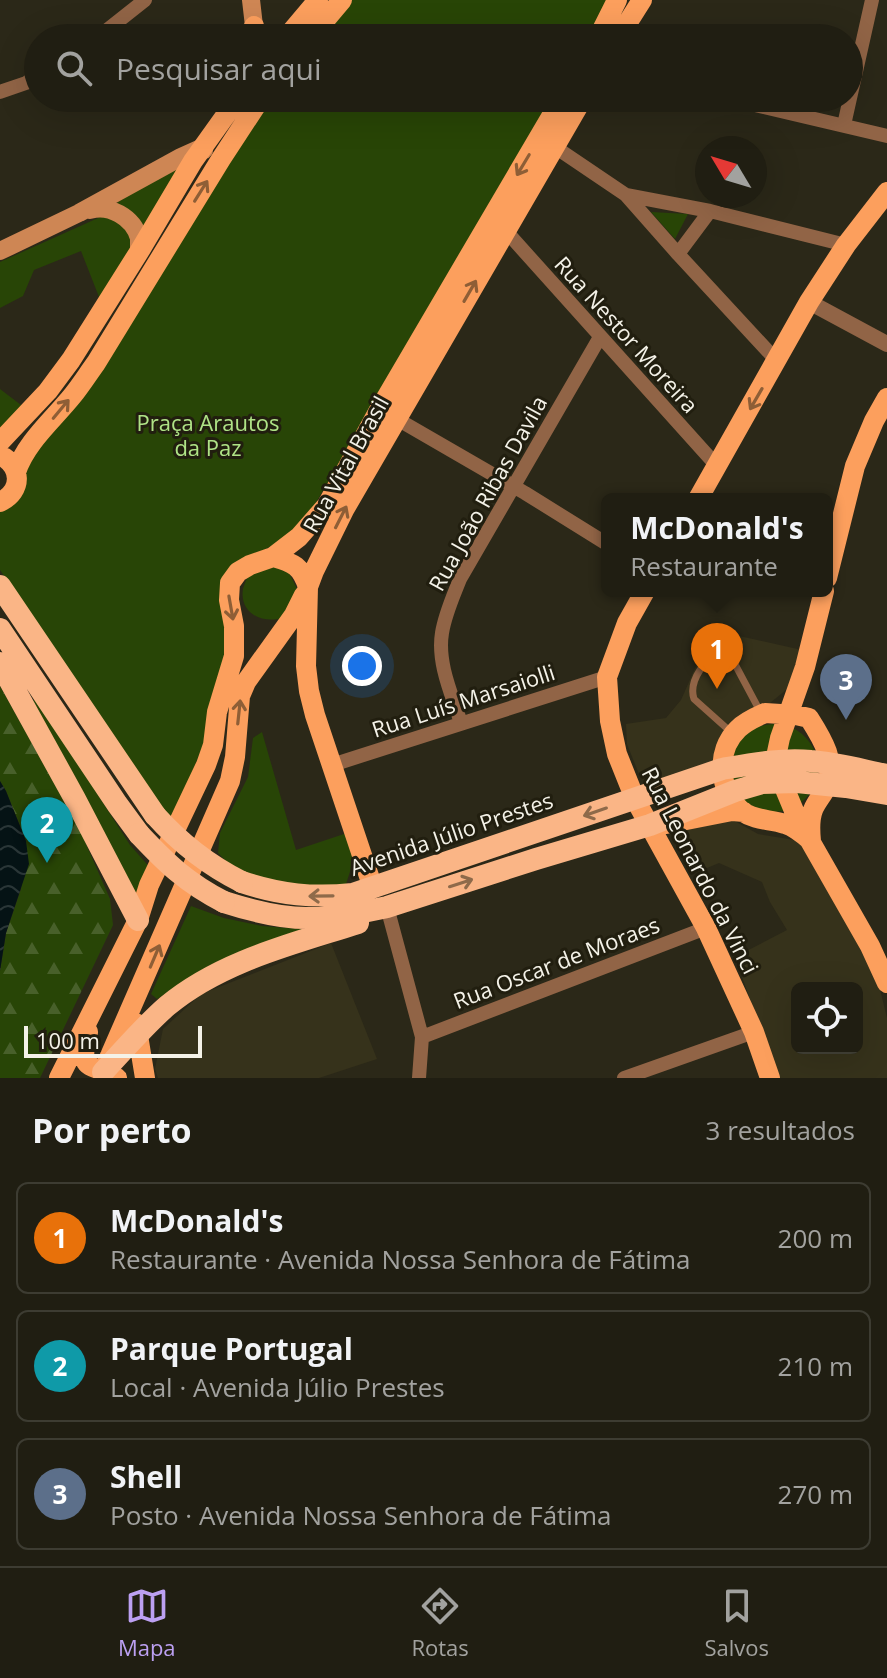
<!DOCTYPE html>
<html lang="pt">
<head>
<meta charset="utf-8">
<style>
  body { margin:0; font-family:"Open Sans",sans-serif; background:#28271b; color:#f1f3f6 }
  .controls { position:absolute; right:24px; bottom:24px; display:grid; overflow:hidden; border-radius:12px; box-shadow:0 8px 32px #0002 }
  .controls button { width:72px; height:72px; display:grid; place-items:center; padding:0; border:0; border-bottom:2px solid #3d3c32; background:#201e12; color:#f1f3f6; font:40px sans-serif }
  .compass { position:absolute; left:695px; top:136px; width:72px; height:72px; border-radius:50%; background:#201e12; box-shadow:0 8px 32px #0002; rotate:308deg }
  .scale { position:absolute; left:24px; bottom:20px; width:178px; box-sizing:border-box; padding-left:8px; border:4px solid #f4f2e8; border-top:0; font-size:22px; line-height:28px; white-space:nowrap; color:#f4f2e8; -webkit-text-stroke:6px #211e0f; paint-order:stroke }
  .you { position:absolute; left:362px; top:666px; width:28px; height:28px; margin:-20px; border:6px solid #fff; border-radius:50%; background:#1a73e8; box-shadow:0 0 0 12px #1a73e833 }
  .badge { display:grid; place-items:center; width:52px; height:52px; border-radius:50%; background:#bca0f2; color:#fff; font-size:26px; font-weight:700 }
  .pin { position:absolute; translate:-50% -66px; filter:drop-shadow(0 2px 4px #0008) }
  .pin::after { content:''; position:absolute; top:42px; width:28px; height:24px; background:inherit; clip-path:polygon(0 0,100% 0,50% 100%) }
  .popup { position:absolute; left:601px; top:493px; width:232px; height:104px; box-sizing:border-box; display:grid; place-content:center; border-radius:12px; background:#201e12; filter:drop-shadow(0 2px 6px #0005); font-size:26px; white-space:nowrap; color:#a2a29f }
  .popup b { font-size:30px; color:#f1f3f6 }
  .popup::after { content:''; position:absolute; left:50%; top:100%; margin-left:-16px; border:16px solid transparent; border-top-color:#201e12 }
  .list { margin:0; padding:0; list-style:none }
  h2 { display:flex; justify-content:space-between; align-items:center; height:104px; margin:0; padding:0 32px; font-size:34px }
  h2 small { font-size:26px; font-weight:400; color:#a2a29f }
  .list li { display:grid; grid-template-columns:52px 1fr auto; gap:24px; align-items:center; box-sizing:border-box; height:112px; margin:0 16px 16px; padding:0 16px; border:2px solid #3d3c32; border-radius:12px }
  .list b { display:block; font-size:30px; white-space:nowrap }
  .list p { margin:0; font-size:26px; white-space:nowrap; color:#a2a29f }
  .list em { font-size:26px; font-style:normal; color:#a2a29f }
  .icon { flex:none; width:44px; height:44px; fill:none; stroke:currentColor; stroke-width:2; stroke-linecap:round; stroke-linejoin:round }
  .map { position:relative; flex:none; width:887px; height:1078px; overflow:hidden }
  .search { position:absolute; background:#201e12; box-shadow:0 8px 32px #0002; left:24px; right:24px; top:24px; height:88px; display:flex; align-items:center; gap:20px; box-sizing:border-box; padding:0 28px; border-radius:44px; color:#a2a29f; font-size:30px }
  .sheet { height:488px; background:#201e12 }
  nav { display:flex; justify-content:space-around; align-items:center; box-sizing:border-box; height:112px; border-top:2px solid #3d3c32; background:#201e12; font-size:22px; color:#a2a29f }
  nav a { display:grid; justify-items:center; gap:4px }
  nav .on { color:#bca0f2 }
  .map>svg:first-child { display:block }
  .built { fill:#36321b; fill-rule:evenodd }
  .green { fill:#284506 }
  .forest { fill:url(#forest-firs) }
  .water { fill:url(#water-waves) }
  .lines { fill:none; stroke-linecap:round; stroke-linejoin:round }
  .service { stroke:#916446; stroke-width:7 }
  .minor { stroke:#916446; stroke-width:14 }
  .tertiary { stroke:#916446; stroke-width:16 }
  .secondary { stroke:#ce8654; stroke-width:18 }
  .primary { stroke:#fc9f5d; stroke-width:20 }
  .trunk { stroke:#fab586; stroke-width:22 }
  .trunk-bridge { stroke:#fab586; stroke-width:22 }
  .oneway { stroke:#8e5e36 }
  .oneway2 { stroke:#8e6a4a }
  .labels { text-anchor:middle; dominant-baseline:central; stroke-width:6; stroke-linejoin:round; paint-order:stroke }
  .street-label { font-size:22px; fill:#f4f2e8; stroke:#211e0f }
  .park-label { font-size:22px; fill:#afe386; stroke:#211e0f }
</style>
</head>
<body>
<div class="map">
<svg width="887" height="1078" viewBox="0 0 887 1078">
  <defs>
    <pattern id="forest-firs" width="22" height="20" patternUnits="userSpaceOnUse" patternTransform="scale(2)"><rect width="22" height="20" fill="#284506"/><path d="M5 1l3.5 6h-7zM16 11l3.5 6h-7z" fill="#48602a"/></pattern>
    <pattern id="water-waves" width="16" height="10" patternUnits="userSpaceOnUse" patternTransform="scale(2)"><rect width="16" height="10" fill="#051315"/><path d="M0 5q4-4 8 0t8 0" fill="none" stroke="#2a3637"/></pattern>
  </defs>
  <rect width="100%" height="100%" fill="#2b2818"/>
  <!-- built -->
  <path class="built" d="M 712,630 L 802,650 L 792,685 L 770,703 L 716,762 L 658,783 L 641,779 L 627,744 L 626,724 L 666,718 L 681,700 Z
    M 731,819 L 758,834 L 801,841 L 874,965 L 887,1018 L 887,1078 L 778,1078 L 735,957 L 787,930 L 770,902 L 762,882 L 719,863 L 695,873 L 673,838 L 679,828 ZM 797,988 L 857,988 L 857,1048 L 797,1048 Z
    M 331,943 L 377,1059 L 319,1078 L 158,1078 L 155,1069 L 163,1029 L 201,994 Z"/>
  <!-- green -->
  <path class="green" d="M 351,0 L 611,0 L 590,38 L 319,38 Z
    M 270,98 L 555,98 L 308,516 L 295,534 L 238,563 L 230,635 L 206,738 L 173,820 L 158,802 L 0,570 L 0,510 L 23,472 Z
    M 189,163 L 143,233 L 114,205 L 140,186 Z
    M 651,212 L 688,214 L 675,239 Z
    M 107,214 L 123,224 L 130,236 L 131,248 L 101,302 L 81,251 L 34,270 L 23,296 L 0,308 L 0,262 Z
    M 0,389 L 25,408 L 0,435 Z
    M 272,566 L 289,573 L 297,589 L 282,618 C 262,624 239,613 243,589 C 244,586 246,579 248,577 C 253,572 266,569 272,566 Z
    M 36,698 L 130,845 L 153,871 L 137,899 L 31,703 Z
    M730 768a44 44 0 1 1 88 0a44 44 0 1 1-88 0Z
    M 262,732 L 296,850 L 350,832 C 355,856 353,864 345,887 L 284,886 L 232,867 L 218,853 L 220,833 L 248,777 L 253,738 Z
    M 191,906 L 224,918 L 262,926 L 313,930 L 210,965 L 157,999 L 151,994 Z"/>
  <!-- forest -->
  <path class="forest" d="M 0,686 L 79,828 L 110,899 L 113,925 L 40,1078 L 0,1078 L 0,971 L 6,933 L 21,889 L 26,841 L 6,791 L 0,781 Z"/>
  <!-- water -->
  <path class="water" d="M 0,781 L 6,791 L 26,841 L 29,864 L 6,933 L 0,971 Z"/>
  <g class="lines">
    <!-- service -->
    <path class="service" d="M 732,733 L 694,699 C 688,681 706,656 724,650 L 729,653 L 761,713"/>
    <!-- minor -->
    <path class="minor" d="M 97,38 L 145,0
      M 0,92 L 26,83 L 38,75
      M 725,98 L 887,136
      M 844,125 L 872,0
      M 555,147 L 626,195 L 678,254 L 777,361
      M 626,195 L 710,211 L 846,245
      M 505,230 L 717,466
      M 678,254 L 710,211
      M 397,419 L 525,493 L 607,544
      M 461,723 C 452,695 437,663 442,633 C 445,614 453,597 460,579 L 600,337
      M 332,765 L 607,677
      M 387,907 L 422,1037 L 419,1078
      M 422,1037 L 706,928
      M 624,1078 L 754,1032"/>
    <!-- tertiary -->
    <path class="tertiary" d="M 809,302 L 887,344"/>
    <!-- secondary -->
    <path class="secondary" d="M 251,0 L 254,26 L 258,38
      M 90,210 C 109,204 133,217 139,238 C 139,239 139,251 139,252
      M 0,251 L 79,213 L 181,157 L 201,148 L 204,150"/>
    <!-- primary -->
    <path class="primary" d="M 251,38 L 254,26
      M 286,38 L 318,0
      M 310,38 L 342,0
      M 598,38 L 617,0
      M 618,38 L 642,0
      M 0,442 L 48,391 L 71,360 L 139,252 L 193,161 L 238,98
      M 0,455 C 22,466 23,491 0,502
      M 16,472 C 26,442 53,420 73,395 C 81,385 88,374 96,363 L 221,159 L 261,98
      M 698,499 L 809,302 L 846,245 L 887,192
      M 273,557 C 294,563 301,566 308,587
      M 827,578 L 855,466 L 874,421 L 887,398
      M 645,591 L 627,623 L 607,677 L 610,721 L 617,754 L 635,799 L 706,928 L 754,1032 L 770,1078
      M 824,591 L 805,667 L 780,738 L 777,752 L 777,762 L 782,782 L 797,818 L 870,946 L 887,983
      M 765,713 L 796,715 L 809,718 C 823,740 837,762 826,788 C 822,796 816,802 813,810 C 809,820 810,831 811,841 C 803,834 795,827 785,824 C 771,819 756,821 743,812 C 718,792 715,751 738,729 C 746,721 756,717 765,713 Z
      M 666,824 L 732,811 L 744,812
      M 373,888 L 315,715 L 309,691 L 306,666 L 308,587 L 314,571 L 344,510 L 583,98
      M 136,1023 L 145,1078
      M 88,1032 C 77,1076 92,1061 117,1078
      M 106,1065 L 230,781 L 235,757 L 240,696 L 246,682 L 294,615 L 304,595
      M 59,1078 L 138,920 L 149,885 L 206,765 L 213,745 L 217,712 L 234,656 L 234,626 L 229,600 L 230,583 L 238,572 L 250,565 L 273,557 L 299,537 L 327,505 L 379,410 L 562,98"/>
    <!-- trunk -->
    <path class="trunk" d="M 0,586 L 155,815
      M 0,629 L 117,804 L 139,834
      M 0,663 L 75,799 L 138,920
      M 242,882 C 281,895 313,898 353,894 L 722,769 C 751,764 782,758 811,761 C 836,763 862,770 887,775
      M 224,902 C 252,911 282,919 311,918 C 336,918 363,912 387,907 L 536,859 L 650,825 L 735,791 L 762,783 L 797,782 L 846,787 L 887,794
      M 103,1072 C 124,1050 144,1026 167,1006 C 221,961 293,944 358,923"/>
    <!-- trunk-bridge -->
    <path class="trunk-bridge" d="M 155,815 C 180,843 208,865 242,882
      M 139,834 C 167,864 187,883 224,902"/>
  </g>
  <!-- one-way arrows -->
  <defs><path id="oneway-shaft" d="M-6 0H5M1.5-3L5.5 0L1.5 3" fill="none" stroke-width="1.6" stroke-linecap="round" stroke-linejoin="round" transform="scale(2)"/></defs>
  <g class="oneway">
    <use href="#oneway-shaft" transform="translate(523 165) rotate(121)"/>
    <use href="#oneway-shaft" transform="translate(201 191) rotate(-58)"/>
    <use href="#oneway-shaft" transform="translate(470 291) rotate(-60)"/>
    <use href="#oneway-shaft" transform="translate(756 399) rotate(120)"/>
    <use href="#oneway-shaft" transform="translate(61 409) rotate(-50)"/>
    <use href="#oneway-shaft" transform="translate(341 517) rotate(-63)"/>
    <use href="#oneway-shaft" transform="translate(231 608) rotate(80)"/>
    <use href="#oneway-shaft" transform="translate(239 712) rotate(-84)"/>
    <use href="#oneway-shaft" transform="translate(155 956) rotate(-67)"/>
  </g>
  <g class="oneway2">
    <use href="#oneway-shaft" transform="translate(595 812) rotate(161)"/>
    <use href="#oneway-shaft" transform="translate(461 883) rotate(-18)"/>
    <use href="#oneway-shaft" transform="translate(321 896) rotate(179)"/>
  </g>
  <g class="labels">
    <!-- street labels -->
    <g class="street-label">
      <text transform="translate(627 334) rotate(48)">Rua Nestor Moreira</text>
      <text transform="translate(345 464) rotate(-61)">Rua Vital Brasil</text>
      <text transform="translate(487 493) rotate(-61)">Rua João Ribas Davila</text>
      <text transform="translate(463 700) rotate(-18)">Rua Luís Marsaiolli</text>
      <text transform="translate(451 833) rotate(-19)">Avenida Júlio Prestes</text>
      <text transform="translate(701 870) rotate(63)">Rua Leonardo da Vinci</text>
      <text transform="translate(556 962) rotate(-21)">Rua Oscar de Moraes</text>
    </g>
    <!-- park labels -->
    <g class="park-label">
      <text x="208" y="422">Praça Arautos<tspan x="208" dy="25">da Paz</tspan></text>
    </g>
  </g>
</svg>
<div class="controls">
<button><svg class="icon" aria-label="locate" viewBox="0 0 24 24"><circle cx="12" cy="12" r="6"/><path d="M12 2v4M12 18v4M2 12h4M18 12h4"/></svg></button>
</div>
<svg class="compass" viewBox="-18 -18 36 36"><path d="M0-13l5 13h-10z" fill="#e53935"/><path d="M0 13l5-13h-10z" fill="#a2a29f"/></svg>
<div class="scale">100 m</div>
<div class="you"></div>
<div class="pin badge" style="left:717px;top:689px;background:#e8710a">1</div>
<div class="popup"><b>McDonald's</b>Restaurante</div>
<div class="pin badge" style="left:47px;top:863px;background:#0f9aa8">2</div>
<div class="pin badge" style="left:846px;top:720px;background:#5c6f8a">3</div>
<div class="search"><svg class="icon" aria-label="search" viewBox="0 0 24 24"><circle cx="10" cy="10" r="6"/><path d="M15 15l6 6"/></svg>Pesquisar aqui</div>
</div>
<section class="sheet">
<h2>Por perto<small>3 resultados</small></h2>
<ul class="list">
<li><span class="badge" style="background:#e8710a">1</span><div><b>McDonald's</b><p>Restaurante · Avenida Nossa Senhora de Fátima</p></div><em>200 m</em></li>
<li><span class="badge" style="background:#0f9aa8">2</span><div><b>Parque Portugal</b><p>Local · Avenida Júlio Prestes</p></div><em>210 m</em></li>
<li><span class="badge" style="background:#5c6f8a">3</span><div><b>Shell</b><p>Posto · Avenida Nossa Senhora de Fátima</p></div><em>270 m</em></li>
</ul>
</section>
<nav>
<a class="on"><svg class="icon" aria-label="map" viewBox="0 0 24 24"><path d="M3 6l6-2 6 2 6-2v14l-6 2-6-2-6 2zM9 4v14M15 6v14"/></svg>Mapa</a>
<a><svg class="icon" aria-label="directions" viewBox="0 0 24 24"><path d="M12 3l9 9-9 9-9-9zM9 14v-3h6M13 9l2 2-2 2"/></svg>Rotas</a>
<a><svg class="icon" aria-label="saved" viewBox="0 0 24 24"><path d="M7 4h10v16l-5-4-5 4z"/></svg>Salvos</a>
</nav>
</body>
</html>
